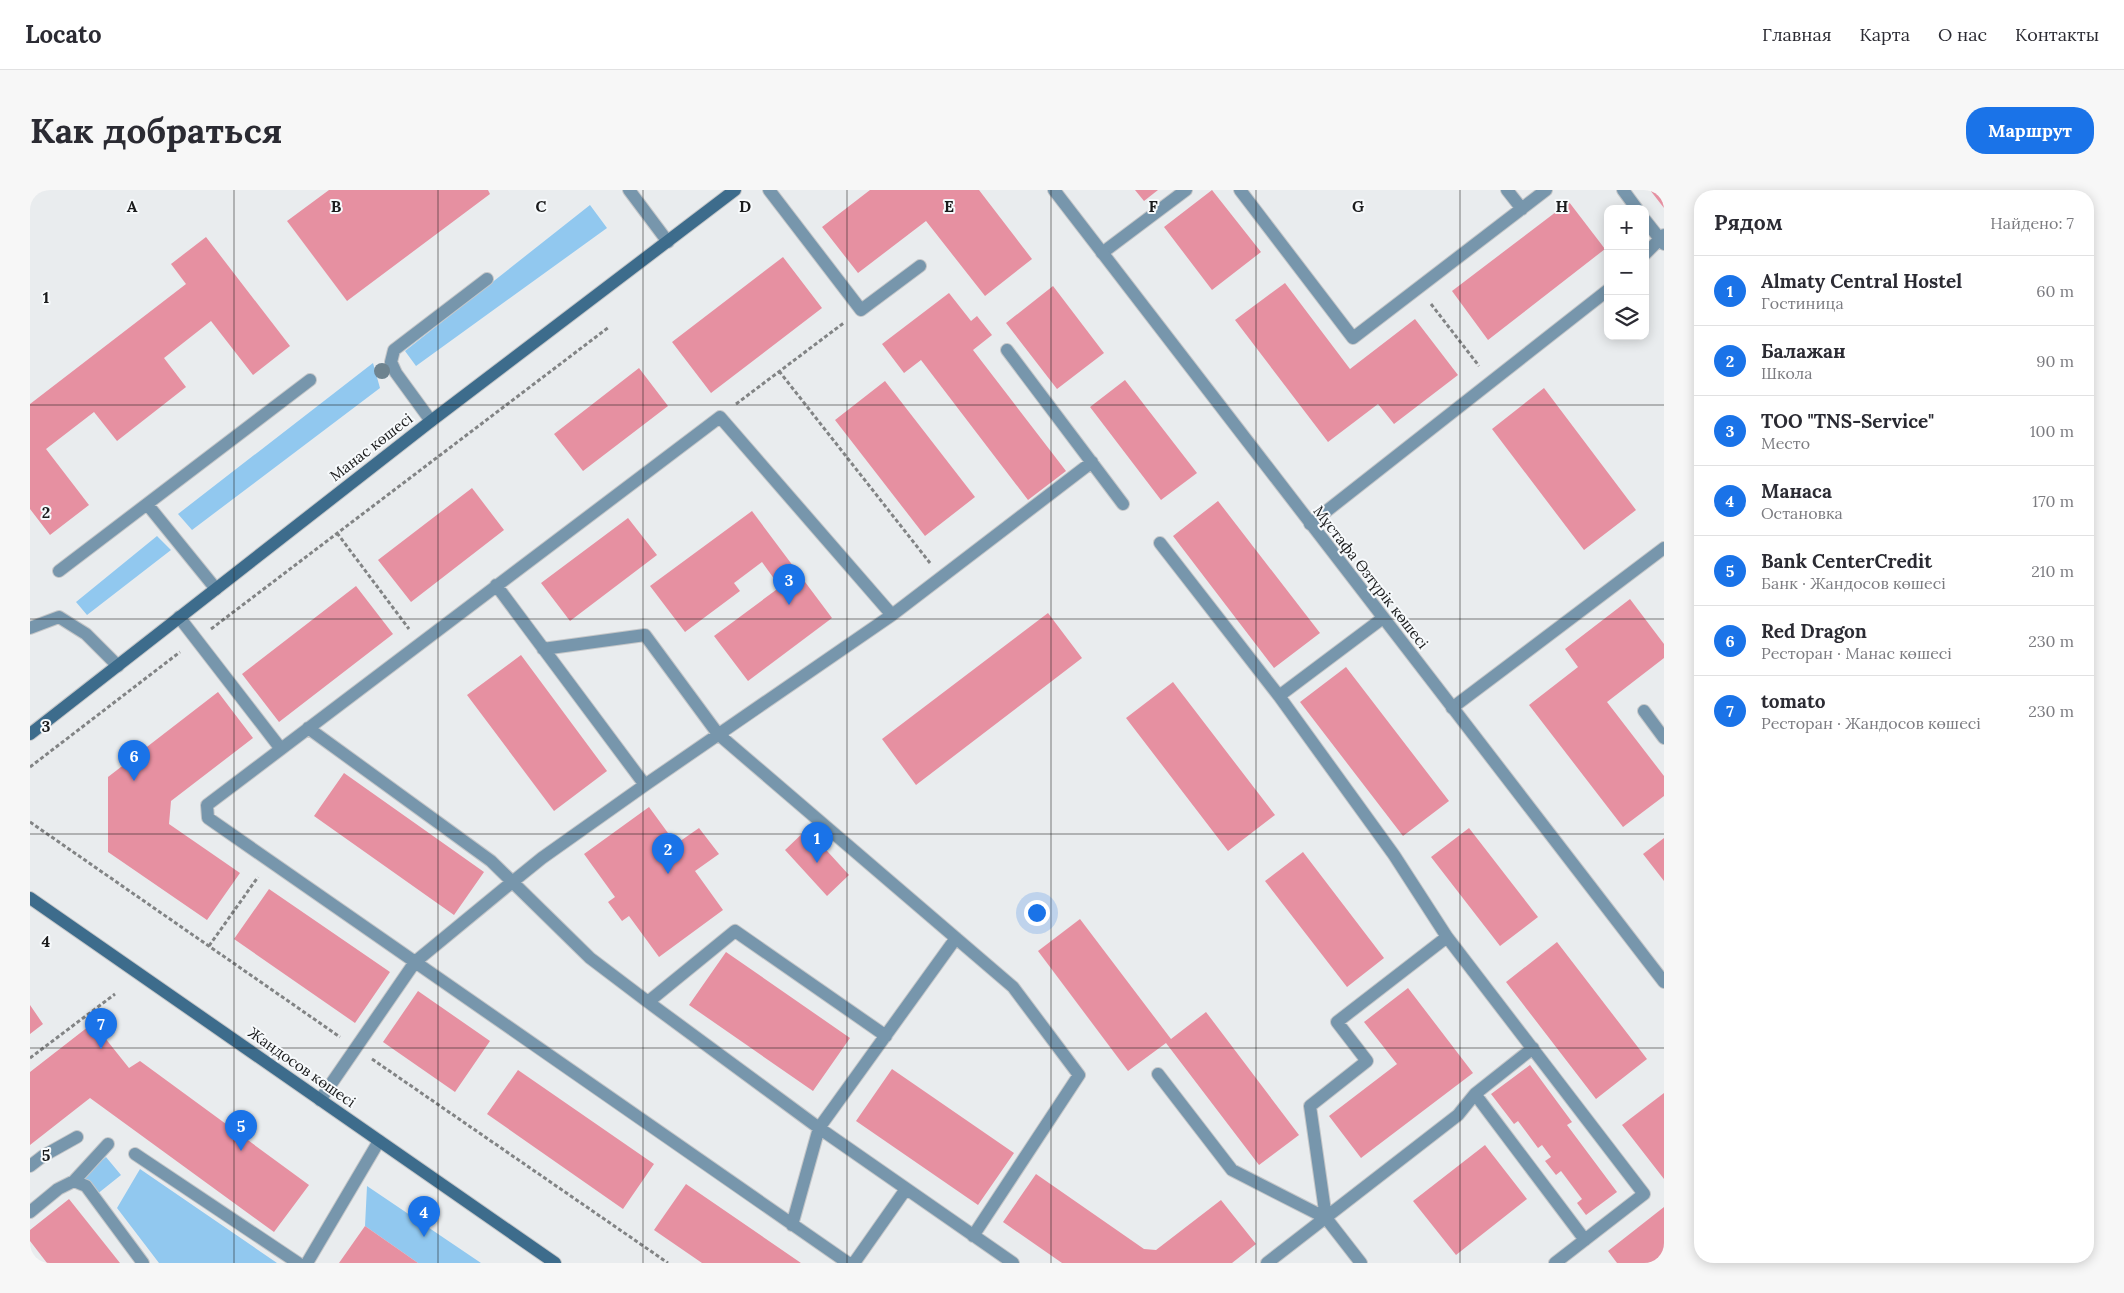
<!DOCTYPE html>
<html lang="ru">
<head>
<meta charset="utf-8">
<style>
  body { margin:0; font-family:Lora,serif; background:#f7f7f7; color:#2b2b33 }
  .controls { position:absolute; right:15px; top:15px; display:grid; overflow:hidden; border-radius:10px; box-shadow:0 2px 12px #0003 }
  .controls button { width:45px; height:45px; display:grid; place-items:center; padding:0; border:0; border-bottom:1px solid #e1e1e2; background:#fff; color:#2b2b33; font:25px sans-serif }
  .you { position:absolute; left:1006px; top:722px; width:18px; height:18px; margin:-12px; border:4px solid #fff; border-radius:50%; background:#1a73e8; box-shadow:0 0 0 8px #1a73e833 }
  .badge { display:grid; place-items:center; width:32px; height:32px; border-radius:50%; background:#1a73e8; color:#fff; font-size:16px; font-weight:700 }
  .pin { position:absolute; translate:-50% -41px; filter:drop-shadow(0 1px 2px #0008) }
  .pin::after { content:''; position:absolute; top:26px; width:18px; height:15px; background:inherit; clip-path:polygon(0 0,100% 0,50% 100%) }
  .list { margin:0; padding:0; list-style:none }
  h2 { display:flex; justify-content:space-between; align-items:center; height:65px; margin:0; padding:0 20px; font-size:21px }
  h2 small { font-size:16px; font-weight:400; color:#7c7c81 }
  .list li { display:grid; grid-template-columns:32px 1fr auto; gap:15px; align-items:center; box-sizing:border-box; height:70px; padding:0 20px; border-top:1px solid #e1e1e2 }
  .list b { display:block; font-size:19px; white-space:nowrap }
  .list p { margin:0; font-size:16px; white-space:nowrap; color:#7c7c81 }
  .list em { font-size:16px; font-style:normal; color:#7c7c81 }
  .icon { flex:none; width:28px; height:28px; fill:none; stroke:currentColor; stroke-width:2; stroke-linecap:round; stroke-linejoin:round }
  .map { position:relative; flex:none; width:1634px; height:1073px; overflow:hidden; border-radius:20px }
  header { display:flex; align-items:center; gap:30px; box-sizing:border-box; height:70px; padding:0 25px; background:#fff; border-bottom:1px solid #e1e1e2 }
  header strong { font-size:24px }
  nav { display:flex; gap:28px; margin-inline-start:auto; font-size:18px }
  .intro { display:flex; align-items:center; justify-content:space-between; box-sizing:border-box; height:120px; padding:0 30px }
  h1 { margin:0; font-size:35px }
  .button { padding:12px 22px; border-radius:20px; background:#1a73e8; color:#fff; font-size:18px; font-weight:700 }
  main { display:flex; gap:30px; padding:0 30px }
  aside { flex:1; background:#fff; border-radius:20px; box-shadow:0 2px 12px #0003 }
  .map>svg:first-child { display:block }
  .green { fill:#91c8ef }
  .building { fill:#e690a1 }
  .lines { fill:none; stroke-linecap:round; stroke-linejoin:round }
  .lane-casing { stroke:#c4c6c8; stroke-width:14 }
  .street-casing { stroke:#c4c6c8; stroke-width:14 }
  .secondary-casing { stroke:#c4c6c8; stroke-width:14 }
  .path { stroke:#828485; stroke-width:3; stroke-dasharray:4 2.5; stroke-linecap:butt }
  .lane { stroke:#7796ac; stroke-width:12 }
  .street { stroke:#7796ac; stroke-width:12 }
  .secondary { stroke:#3d6c8c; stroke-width:12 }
  .tree { fill:#6e838f }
  .grid { fill:none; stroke:#1a1b1c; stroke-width:1; stroke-opacity:0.55 }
  .labels { text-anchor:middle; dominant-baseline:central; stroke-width:4; stroke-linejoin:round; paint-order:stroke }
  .street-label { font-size:15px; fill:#1a1b1c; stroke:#f7fafc }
  .grid-label { font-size:16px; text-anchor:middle; font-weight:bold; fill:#1a1b1c; stroke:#f7fafc; stroke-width:4; stroke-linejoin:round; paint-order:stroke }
</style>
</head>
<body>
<header>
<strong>Locato</strong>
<nav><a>Главная</a><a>Карта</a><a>О нас</a><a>Контакты</a></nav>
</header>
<div class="intro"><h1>Как добраться</h1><a class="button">Маршрут</a></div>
<main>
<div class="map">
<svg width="1634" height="1073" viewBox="0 0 1634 1073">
  <rect width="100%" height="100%" fill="#e9ecee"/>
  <!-- green -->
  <path class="green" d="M 560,15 L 577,38 L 386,176 L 375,161 Z
    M 343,173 L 350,198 L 162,340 L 148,324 Z
    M 127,346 L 141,360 L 57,425 L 46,412 Z
    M 76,967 L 91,985 L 66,1005 L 51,987 Z
    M 110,979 L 247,1073 L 129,1073 L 87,1018 Z
    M 337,996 L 451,1073 L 388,1073 L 335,1036 Z"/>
  <!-- building -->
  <path class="building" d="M 299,0 L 458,0 L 460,4 L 317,111 L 257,31 Z
    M 840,0 L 949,0 L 1002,69 L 955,106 L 896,31 L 828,83 L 792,37 Z
    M 1105,0 L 1128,0 L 1114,11 Z
    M 1182,0 L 1231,62 L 1182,100 L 1134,37 Z
    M 1620,0 L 1634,0 L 1634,18 Z
    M 1539,12 L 1575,59 L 1458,150 L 1422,101 Z
    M 176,47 L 260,156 L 223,185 L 181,131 L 134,168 L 156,197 L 87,251 L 64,222 L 16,259 L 59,315 L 20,345 L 0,319 L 0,214 L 156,94 L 141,74 Z
    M 753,67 L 792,118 L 681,203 L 642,152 Z
    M 1255,93 L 1320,179 L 1385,129 L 1428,185 L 1364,234 L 1348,214 L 1298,252 L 1205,130 Z
    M 1023,96 L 1074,163 L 1027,199 L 976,133 Z
    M 919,103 L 941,131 L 947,126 L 962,145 L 943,160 L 1036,281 L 998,310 L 891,170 L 874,183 L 852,154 Z
    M 609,178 L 638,216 L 553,281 L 524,244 Z
    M 1095,190 L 1167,283 L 1131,310 L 1060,217 Z
    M 855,191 L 945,307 L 895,346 L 805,230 Z
    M 1514,198 L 1606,320 L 1554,360 L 1462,239 Z
    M 442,298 L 474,340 L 381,412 L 348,370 Z
    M 1188,311 L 1290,443 L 1244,478 L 1143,346 Z
    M 722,321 L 802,428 L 718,491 L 684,446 L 750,397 L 732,372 L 704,393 L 710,401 L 655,442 L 620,396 Z
    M 598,328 L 627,365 L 540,431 L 511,393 Z
    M 326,396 L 363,444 L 249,532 L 212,484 Z
    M 1600,409 L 1634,454 L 1634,468 L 1577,512 L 1634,586 L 1634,606 L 1593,637 L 1499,515 L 1548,477 L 1535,459 Z
    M 1018,423 L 1052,468 L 886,595 L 852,549 Z
    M 491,465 L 577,581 L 524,621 L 437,505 Z
    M 1316,477 L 1419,611 L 1373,646 L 1270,512 Z
    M 1143,492 L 1245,625 L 1198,661 L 1096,528 Z
    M 188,502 L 223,548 L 141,611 L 139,634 L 210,683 L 177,730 L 78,662 L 78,587 Z
    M 314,583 L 454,682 L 424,725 L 284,626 Z
    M 619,617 L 646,654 L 669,638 L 689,664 L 665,681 L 693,720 L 629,767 L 599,726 L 592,731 L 578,712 L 585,707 L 554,664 Z
    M 1439,638 L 1508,727 L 1470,756 L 1401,667 Z
    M 777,639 L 819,685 L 797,706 L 755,660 Z
    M 1634,648 L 1634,691 L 1613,664 Z
    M 1273,662 L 1354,768 L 1317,797 L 1235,691 Z
    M 239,699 L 360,782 L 325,833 L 204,749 Z
    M 1050,729 L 1141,849 L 1176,822 L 1269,945 L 1229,975 L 1136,853 L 1098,881 L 1008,761 Z
    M 1527,752 L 1617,869 L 1566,909 L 1476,792 Z
    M 696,762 L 820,848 L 783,901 L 659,815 Z
    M 1378,798 L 1443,883 L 1331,968 L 1299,926 L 1367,874 L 1334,832 Z
    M 388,801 L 460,851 L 425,902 L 353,852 Z
    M 0,815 L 13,834 L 0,844 Z
    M 63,833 L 99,878 L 110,871 L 279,995 L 244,1042 L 60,908 L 0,955 L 0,882 Z
    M 1500,875 L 1542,932 L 1537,935 L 1587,1002 L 1556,1025 L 1547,1013 L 1552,1009 L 1531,981 L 1526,985 L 1515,971 L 1521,967 L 1512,955 L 1508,958 L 1488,931 L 1484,934 L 1461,904 Z
    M 862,879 L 984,963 L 948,1015 L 826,931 Z
    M 488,880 L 624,974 L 593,1019 L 457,924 Z
    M 1634,903 L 1634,989 L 1592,935 Z
    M 1455,955 L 1497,1009 L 1426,1065 L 1383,1011 Z
    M 1006,984 L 1114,1059 L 1126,1060 L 1191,1010 L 1226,1054 L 1202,1073 L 1032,1073 L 973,1032 Z
    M 656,994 L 771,1073 L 672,1073 L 624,1040 Z
    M 39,1009 L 90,1073 L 17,1073 L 0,1051 L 0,1040 Z
    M 1634,1017 L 1634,1073 L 1587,1073 L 1578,1061 Z
    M 335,1036 L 388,1073 L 309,1073 Z"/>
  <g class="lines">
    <defs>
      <path id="lane" d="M 599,0 L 638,52
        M 739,0 L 831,120 L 890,76
        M 1210,0 L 1323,148 L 1516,0
        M 1477,0 L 1492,19
        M 1593,0 L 1607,19
        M 1615,30 L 1634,54
        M 1072,63 L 1156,0
        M 1615,64 L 1634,45
        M 977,160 L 1093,314
        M 401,231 L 366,183 L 361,172 L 364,160 L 457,89
        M 117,314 L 186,399
        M 1280,334 L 1578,100
        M 1130,353 L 1249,506 L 1364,665 L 1417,747 L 1614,1004 L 1525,1073
        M 29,381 L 280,190
        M 466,395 L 615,595
        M 149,427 L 251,559
        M 0,438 L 29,427 L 56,444 L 88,476
        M 513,459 L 615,445 L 688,544 L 983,797 L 1049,885 L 943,1046
        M 1249,506 L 1353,428
        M 1422,518 L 1634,358
        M 1614,521 L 1634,548
        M 278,538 L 461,671 L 560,768 L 618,812 L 789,938 L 983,1073
        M 618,812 L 705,741 L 856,846
        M 1128,884 L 1202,980 L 1296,1028 L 1331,1073
        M 1445,904 L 1555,1050
        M 290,910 L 385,772 L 481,693 L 512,668 L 615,595 L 862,425 L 1062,272
        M 105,964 L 268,1073
        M 0,976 L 13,966 L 47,947
        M 44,991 L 78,954
        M 0,1022 L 28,999 L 44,991 L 56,996 L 113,1073
        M 1296,1028 L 1280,916 L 1337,871 L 1307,832 L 1417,747
        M 762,1035 L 789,938 L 926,748
        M 277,1073 L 349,951
        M 818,1073 L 178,628 L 177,615 L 690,227 L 862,425
        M 824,1073 L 876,999
        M 1237,1073 L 1428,925 L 1445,904 L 1503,858"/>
      <path id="street" d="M 1024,0 L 1634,792"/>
      <path id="secondary" d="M 0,544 L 401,231 L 705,0
        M 0,708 L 525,1073"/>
    </defs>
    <!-- lane casing -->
    <use href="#lane" class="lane-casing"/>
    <!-- street casing -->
    <use href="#street" class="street-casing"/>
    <!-- secondary casing -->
    <use href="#secondary" class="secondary-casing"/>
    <!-- path -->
    <path class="path" d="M 1401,114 L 1449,176
      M 749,181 L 900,373
      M 706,214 L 815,132
      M 307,343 L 379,439
      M 181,439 L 579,137
      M 0,577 L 150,462
      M 0,632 L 310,847
      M 179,756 L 228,687
      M 0,868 L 85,804
      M 342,869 L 638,1073"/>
    <!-- lane -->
    <use href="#lane" class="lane"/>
    <!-- street -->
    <use href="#street" class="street"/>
    <!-- secondary -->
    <use href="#secondary" class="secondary"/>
  </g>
  <!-- trees -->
  <circle class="tree" cx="352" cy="181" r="8"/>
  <!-- grid -->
  <path class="grid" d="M 204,0 L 204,1073M 408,0 L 408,1073M 613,0 L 613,1073M 817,0 L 817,1073M 1021,0 L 1021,1073M 1226,0 L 1226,1073M 1430,0 L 1430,1073M 0,215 L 1634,215M 0,429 L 1634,429M 0,644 L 1634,644M 0,858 L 1634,858"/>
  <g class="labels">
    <!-- street labels -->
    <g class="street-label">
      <text transform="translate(341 257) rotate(-38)">Манас көшесі</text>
      <text transform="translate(1341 387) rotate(52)">Мұстафа Өзтүрік көшесі</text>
      <text transform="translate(272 877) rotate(35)">Жандосов көшесі</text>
    </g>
  </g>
  <g class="grid-label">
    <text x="102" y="22">A</text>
    <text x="306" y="22">B</text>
    <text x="511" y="22">C</text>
    <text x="715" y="22">D</text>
    <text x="919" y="22">E</text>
    <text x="1123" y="22">F</text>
    <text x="1328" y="22">G</text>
    <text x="1532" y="22">H</text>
    <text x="16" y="113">1</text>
    <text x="16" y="328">2</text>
    <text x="16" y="542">3</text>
    <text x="16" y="757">4</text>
    <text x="16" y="971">5</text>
  </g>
</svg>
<div class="controls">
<button>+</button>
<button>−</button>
<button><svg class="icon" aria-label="layers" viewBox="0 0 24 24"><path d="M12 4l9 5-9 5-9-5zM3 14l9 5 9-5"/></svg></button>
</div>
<div class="you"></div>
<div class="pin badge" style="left:787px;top:673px">1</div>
<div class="pin badge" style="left:638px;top:684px">2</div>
<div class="pin badge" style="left:759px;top:415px">3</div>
<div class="pin badge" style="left:394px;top:1047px">4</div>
<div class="pin badge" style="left:211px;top:961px">5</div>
<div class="pin badge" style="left:104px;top:591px">6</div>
<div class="pin badge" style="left:71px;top:859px">7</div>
</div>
<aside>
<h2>Рядом<small>Найдено: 7</small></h2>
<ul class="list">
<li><span class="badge">1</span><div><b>Almaty Central Hostel</b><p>Гостиница</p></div><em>60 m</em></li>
<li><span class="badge">2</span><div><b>Балажан</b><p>Школа</p></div><em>90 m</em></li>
<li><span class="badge">3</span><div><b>ТОО &quot;TNS-Service&quot;</b><p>Место</p></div><em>100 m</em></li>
<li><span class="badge">4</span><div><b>Манаса</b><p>Остановка</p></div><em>170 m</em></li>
<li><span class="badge">5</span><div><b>Bank CenterCredit</b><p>Банк · Жандосов көшесі</p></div><em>210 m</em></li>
<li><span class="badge">6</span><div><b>Red Dragon</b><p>Ресторан · Манас көшесі</p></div><em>230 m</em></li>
<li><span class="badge">7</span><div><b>tomato</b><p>Ресторан · Жандосов көшесі</p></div><em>230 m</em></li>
</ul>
</aside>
</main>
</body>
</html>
